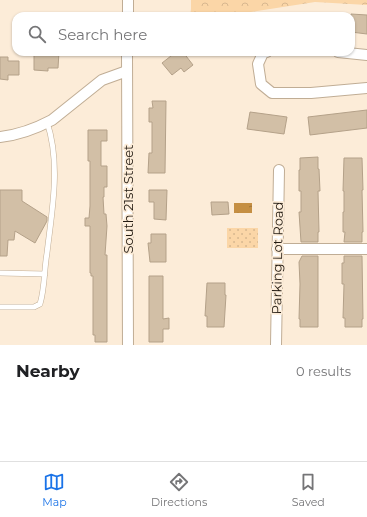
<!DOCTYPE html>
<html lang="en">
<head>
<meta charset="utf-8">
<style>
  body { margin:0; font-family:Montserrat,sans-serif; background:#f6f6f6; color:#202124 }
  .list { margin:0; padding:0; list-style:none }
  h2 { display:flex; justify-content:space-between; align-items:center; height:52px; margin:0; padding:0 16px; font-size:17px }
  h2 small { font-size:13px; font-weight:400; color:#757577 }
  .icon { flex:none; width:22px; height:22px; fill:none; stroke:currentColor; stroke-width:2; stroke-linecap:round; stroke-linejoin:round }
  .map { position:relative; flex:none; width:367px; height:345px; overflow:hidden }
  .search { position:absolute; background:#fff; box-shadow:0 1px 3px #0004; left:12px; right:12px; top:12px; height:44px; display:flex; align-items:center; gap:10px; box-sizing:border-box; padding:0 14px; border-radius:12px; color:#757577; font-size:15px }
  .sheet { height:116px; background:#fff }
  nav { display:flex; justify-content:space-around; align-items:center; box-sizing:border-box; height:56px; border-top:1px solid #e0e0e0; background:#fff; font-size:11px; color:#757577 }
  nav a { display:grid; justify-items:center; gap:2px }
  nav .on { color:#1a73e8 }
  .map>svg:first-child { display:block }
  .forest { fill:url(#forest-crowns) }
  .park { fill:url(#park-dots) }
  .water { fill:url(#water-ripples) }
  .building { fill:#d2bfa6; stroke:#b4a189 }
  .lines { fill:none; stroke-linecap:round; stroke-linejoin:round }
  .lane-casing { stroke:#c0ad95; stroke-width:6 }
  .street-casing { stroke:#c0ad95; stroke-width:12 }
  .lane { stroke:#fff; stroke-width:5 }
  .street { stroke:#fff; stroke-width:10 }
  .labels { text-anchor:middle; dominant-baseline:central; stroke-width:3.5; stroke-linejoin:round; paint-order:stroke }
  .street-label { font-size:13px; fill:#221a11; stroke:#fcecd8 }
</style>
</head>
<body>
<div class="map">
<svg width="367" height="345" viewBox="0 0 367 345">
  <defs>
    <pattern id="forest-crowns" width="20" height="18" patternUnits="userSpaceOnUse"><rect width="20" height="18" fill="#fbd6a7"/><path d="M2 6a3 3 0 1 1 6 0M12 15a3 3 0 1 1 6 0" fill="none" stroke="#d7b78f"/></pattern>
    <pattern id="park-dots" width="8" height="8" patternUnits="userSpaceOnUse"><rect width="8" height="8" fill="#fbd6a7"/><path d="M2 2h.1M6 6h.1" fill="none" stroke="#d7b78f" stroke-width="1.8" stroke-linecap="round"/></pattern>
    <pattern id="water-ripples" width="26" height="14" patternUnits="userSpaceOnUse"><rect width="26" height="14" fill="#c58f43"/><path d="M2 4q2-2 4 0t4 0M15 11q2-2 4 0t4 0" fill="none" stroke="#a07437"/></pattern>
  </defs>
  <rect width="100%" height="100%" fill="#fcecd8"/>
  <!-- forest -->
  <path class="forest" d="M 191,0 L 367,0 L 367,5 L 315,2 L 251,12 L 244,16 L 190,16 L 191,9 Z"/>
  <!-- park -->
  <path class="park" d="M 227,228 L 258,228 L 258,248 L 227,248 Z"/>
  <!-- water -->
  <path class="water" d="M 234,203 L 252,203 L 252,213 L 234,213 Z"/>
  <!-- building -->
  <path class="building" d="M 351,14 L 367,15 L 367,34 L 351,32 Z
    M 42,52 L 59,52 L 58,68 L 48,68 L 48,71 L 34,70 L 34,54 L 42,55 Z
    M 176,52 L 183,52 L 193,65 L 184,72 L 181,68 L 172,75 L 162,63 Z
    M 0,57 L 8,57 L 8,61 L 19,61 L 19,75 L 8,75 L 8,80 L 0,79 Z
    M 152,101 L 166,101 L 165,173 L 148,173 L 149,153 L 152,153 L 152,122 L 149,122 L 149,108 L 153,108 Z
    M 367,110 L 367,128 L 310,135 L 308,117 Z
    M 250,112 L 287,117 L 284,134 L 247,129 Z
    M 88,130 L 107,130 L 107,141 L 101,141 L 101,166 L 107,166 L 107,187 L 104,187 L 104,197 L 103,197 L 104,214 L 106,214 L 107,226 L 105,255 L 107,255 L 107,342 L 95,342 L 95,335 L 93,335 L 93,276 L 91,276 L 91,273 L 90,273 L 90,226 L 85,226 L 85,218 L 89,218 L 90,206 L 90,161 L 88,161 Z
    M 318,157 L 318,169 L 319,169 L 320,191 L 318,191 L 319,232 L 318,232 L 318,242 L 301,242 L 299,212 L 301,212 L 301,191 L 299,191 L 299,170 L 300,170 L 300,158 Z
    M 344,158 L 362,158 L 363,190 L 362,190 L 363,232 L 362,232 L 362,242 L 344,242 L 345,232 L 343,232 L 343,212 L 344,212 L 344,191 L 343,191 Z
    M 0,190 L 22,190 L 22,201 L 47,217 L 47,221 L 35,243 L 15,231 L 14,240 L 8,240 L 7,256 L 0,256 Z
    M 149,190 L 167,190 L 166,220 L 154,219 L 154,202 L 149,202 Z
    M 211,202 L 228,202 L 229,214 L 212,215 Z
    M 151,234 L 166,234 L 166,262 L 150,262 L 148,243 L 151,243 Z
    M 302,256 L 318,256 L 318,327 L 300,327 L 300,319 L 299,319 L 300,284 L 299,262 Z
    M 344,256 L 362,256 L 363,319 L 362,319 L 362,327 L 345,327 L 345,318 L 343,318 L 344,284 L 342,284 L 342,263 L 344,263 Z
    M 149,276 L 163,276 L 163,319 L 169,318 L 169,329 L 163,329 L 163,342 L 149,342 Z
    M 207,283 L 225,283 L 225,295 L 226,295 L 224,327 L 207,327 L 207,316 L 205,316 Z"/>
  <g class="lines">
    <defs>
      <path id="lane" d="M 0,273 L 45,274
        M 0,307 L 34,307 L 40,304 C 45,287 44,270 47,253 C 52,210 61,164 47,122"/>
      <path id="street" d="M 128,16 L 128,0
        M 127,52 L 128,345
        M 267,52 L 263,53 L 258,64 L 261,84 L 272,93 L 311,93 L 367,88
        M 338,52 L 367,55
        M 0,137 C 19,135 35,129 52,120 L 102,80 L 127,71
        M 277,249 L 367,249
        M 276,345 L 279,170"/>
    </defs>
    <!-- lane casing -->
    <use href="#lane" class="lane-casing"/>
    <!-- street casing -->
    <use href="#street" class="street-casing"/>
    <!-- lane -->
    <use href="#lane" class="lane"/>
    <!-- street -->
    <use href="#street" class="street"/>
  </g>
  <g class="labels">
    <!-- street labels -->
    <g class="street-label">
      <text transform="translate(128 199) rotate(-90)">South 21st Street</text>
      <text transform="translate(277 258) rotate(-89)">Parking Lot Road</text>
    </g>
  </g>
</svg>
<div class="search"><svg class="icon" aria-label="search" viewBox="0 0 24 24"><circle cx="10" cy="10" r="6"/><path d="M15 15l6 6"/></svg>Search here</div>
</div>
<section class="sheet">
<h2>Nearby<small>0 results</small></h2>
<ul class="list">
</ul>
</section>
<nav>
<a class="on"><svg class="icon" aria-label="map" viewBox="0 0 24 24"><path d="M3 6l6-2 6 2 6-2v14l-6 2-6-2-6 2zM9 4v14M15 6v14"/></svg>Map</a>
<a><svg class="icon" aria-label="directions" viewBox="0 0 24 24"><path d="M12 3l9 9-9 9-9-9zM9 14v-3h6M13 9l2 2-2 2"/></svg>Directions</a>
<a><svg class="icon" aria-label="saved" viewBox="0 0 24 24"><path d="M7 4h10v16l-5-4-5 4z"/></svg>Saved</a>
</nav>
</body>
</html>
